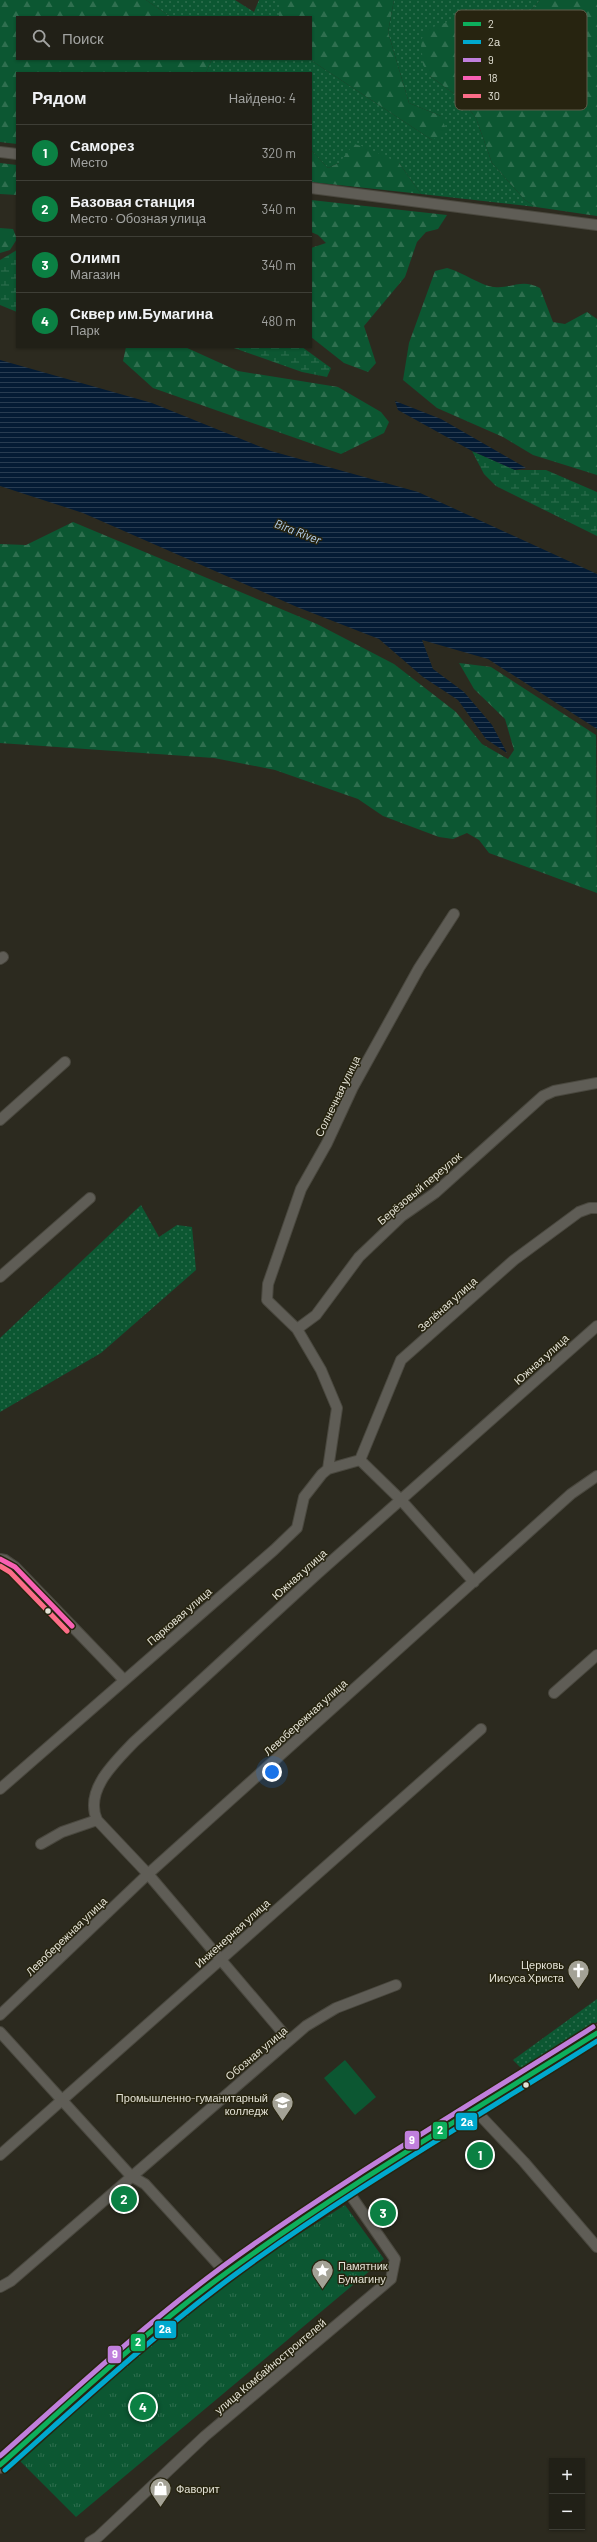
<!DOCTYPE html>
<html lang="ru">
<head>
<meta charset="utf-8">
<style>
  body { margin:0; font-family:Barlow,sans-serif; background:#2d2d24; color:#f1f3f6 }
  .controls { position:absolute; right:12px; bottom:12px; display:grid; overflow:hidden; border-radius:0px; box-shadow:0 1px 3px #0004 }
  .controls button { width:36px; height:36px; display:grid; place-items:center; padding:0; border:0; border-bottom:1px solid #3e3e36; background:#212017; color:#f1f3f6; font:20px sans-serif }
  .you { position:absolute; left:272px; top:1772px; width:14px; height:14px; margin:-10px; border:3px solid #fff; border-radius:50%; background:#1a73e8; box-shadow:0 0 0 6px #1a73e833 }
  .badge { display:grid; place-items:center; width:26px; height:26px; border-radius:50%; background:#0b8043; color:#fff; font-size:13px; font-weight:700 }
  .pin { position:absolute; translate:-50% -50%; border:2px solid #fff; box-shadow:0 1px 4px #0006 }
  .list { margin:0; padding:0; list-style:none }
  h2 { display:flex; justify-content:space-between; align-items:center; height:52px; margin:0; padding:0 16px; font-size:17px }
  h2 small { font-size:13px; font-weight:400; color:#a2a3a1 }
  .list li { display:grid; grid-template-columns:26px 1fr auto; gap:12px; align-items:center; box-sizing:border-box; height:56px; padding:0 16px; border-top:1px solid #3e3e36 }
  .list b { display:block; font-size:15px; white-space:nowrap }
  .list p { margin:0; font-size:13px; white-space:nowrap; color:#a2a3a1 }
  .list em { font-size:13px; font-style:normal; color:#a2a3a1 }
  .icon { flex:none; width:22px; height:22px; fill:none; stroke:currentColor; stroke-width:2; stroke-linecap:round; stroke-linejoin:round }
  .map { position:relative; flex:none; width:597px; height:2542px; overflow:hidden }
  .search { position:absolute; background:#212017; box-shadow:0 1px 3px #0004; left:16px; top:16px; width:296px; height:44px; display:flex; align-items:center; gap:10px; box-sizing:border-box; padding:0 14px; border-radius:0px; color:#a2a3a1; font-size:15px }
  .panel { position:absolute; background:#212017; box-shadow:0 1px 3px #0004; left:16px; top:72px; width:296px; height:276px; border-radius:0px }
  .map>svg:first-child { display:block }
  .grass { fill:url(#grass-dots) }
  .forest { fill:url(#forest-firs) }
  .wetland { fill:url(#wetland-marsh) }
  .park { fill:url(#park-tufts) }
  .pitch { fill:#0c5732 }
  .water { fill:url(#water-rules) }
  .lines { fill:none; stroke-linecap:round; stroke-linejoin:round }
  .minor-casing { stroke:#4a483f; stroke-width:12 }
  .primary-casing { stroke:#4a483f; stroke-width:18 }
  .minor { stroke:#5f5d56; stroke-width:10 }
  .primary { stroke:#655f57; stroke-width:16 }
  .bus-1-casing { stroke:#272410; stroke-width:8 }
  .bus-2-casing { stroke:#272410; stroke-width:8 }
  .bus-3-casing { stroke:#272410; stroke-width:8 }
  .bus-4-casing { stroke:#272410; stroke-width:8 }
  .bus-5-casing { stroke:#272410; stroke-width:8 }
  .bus-1 { stroke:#0daf5c; stroke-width:5 }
  .bus-2 { stroke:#00a9ce; stroke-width:5 }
  .bus-3 { stroke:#c07fdc; stroke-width:5 }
  .bus-4 { stroke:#f860b3; stroke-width:5 }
  .bus-5 { stroke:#fb6d88; stroke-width:5 }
  .bus-dot { fill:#e4e2d6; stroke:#272410; stroke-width:1.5 }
  .labels { text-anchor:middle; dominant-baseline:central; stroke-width:3; stroke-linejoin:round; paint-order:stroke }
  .street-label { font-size:11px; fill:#e4e2d6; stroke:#272410 }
  .poi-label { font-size:11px; fill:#e4e2d6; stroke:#272410; text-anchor:end }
  .water-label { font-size:12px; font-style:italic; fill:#bbd8f9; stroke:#272410 }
  .key { fill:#272410; stroke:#605d4b; stroke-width:1 }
  .key-label { font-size:11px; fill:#e4e2d6 }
  .line-badge { stroke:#272410; stroke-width:1.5 }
  .badge-label { font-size:11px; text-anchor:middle; font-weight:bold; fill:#fff }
</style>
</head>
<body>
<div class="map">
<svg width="597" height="2542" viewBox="0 0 597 2542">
  <defs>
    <pattern id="grass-dots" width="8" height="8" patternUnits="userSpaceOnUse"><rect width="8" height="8" fill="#0c5732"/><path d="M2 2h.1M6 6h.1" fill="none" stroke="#2f6f4f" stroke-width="1.8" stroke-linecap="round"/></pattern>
    <pattern id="forest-firs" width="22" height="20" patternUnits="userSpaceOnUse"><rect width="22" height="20" fill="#0c5732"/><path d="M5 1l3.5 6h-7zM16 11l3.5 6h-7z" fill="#2f6f4f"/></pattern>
    <pattern id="wetland-marsh" width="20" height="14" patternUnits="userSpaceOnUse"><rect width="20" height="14" fill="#0c5732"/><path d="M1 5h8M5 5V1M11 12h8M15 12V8" fill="none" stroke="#2f6f4f"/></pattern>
    <pattern id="park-tufts" width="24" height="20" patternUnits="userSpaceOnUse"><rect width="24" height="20" fill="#0c5732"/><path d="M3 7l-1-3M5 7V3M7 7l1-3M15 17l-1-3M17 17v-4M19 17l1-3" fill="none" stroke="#2f6f4f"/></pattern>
    <pattern id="water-rules" width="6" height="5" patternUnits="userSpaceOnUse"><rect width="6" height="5" fill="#041b34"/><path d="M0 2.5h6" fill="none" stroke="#283c51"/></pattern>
  </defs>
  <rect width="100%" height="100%" fill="#2c2a1f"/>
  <!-- grass -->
  <path class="grass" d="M 146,0 L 235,0 L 254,12 L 259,0 L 279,0 L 279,17 L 171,17 Z
    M 394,0 L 540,0 L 527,15 L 516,20 L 451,21 L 430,76 L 461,99 L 476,118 L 492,163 L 525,200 L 536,207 L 421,194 L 399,163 L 339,163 L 328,168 L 311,150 L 311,73 L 206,73 L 212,59 L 309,59 L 432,140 L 441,116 L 409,103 L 388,32 Z
    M 141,1205 L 159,1237 L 177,1225 L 192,1227 L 196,1270 L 101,1353 L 0,1412 L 0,1338 Z
    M 597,1999 L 597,2022 L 526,2068 L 520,2067 L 513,2060 Z"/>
  <!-- forest -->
  <path class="forest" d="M 0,0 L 146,0 L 171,17 L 17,17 L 17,59 L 212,59 L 206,73 L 17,73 L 17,144 L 0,142 Z
    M 279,0 L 394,0 L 388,32 L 409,103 L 441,116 L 447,132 L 432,140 L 309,59 L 311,17 L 279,17 Z
    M 540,0 L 597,0 L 597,216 L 536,207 L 525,200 L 492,163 L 476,118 L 461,99 L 430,76 L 423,65 L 421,40 L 427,29 L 451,21 L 516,20 L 527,15 Z
    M 354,144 L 365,147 L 399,163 L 421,194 L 311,182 L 311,150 L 328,168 L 339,163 Z
    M 0,163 L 17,165 L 17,195 L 0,194 Z
    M 311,200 L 447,215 L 438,229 L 426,232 L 417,242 L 405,277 L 364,326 L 376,363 L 368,372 L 344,363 L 311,337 L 311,248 L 326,243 L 318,235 L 311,232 Z
    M 0,228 L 13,229 L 17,239 L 10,250 L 0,253 Z
    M 447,268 C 460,271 484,287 494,287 C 512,289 521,278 540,288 L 553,322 L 565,324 L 587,312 L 597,319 L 597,475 L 533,455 L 503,437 L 437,408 L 403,380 L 409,343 L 435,271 Z
    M 126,347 L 185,347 L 238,371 L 338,387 L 381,412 L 389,422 L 384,433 L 341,454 L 153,388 L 123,361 Z
    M 73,522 L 317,624 L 394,664 L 456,712 L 482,744 L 508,759 L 514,750 L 505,719 L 474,689 L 459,663 L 491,667 L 596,735 L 597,893 L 489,853 L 479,840 L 467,833 L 453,839 L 439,837 L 383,816 L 358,799 L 275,770 L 214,758 L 0,743 L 0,544 L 26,545 Z"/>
  <!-- wetland -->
  <path class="wetland" d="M 17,250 L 17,312 L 0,305 L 0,260 Z
    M 231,347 L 302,347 L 331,368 L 327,377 L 302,372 Z
    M 472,451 L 515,470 L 546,470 L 597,492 L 597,536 L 496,486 L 484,474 Z"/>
  <!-- park -->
  <path class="park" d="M 345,2205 L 384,2259 L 76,2517 L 19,2460 L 136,2354 L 230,2278 Z"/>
  <!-- pitch -->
  <path class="pitch" d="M 345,2060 L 376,2097 L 355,2115 L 324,2078 Z"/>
  <!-- water -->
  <path class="water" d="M 0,360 L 152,403 L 271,451 L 418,492 L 597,574 L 597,729 L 488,659 L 422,640 L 433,669 L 464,692 L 492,725 L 507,753 L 486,739 L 458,700 L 423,677 L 379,639 L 297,607 L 83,513 L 0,486 Z
    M 395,401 L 441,419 L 526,468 L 515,470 L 472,451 L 398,410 Z"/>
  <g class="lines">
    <defs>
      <path id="minor" d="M 0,152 L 17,154
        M 311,188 L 597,225
        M 0,959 L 3,957
        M 0,1120 L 65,1062
        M 0,1277 L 90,1198
        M 297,1329 L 316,1315 L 359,1257 L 402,1216 L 435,1193 L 543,1096 L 554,1091 L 597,1083
        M 360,1460 L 401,1360 L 514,1260 L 579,1212 L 590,1208 L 597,1208
        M 360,1460 L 401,1500 L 474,1582
        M 328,1469 L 337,1408 L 321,1370 L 297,1329 L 267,1300 L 268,1284 L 301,1189 L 327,1143 L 353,1087 L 419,968 L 454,914
        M 0,1559 L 5,1560 L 15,1567 L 124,1680
        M 554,1693 L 597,1655
        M 0,1789 L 274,1550 L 297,1528 L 304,1497 L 322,1474 L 328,1469 L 360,1460
        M 97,1820 L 148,1874 L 289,2040
        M 41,1844 L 62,1832 L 97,1820 C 84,1790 115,1762 134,1742 L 317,1574 L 597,1326
        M 0,2015 L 148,1874 L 571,1494 L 597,1476
        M 0,2032 L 131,2176 L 145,2184 L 226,2273
        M 475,2110 L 524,2162 L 597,2247
        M 0,2155 L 481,1729
        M 0,2287 L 11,2281 L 306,2026 L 336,2008 L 396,1985
        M 90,2542 L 98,2537 L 205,2436 L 391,2279 L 395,2259 L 347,2190"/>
      <path id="primary" d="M 0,2465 C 74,2400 147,2331 226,2273 C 345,2186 473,2112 597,2033"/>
    </defs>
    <!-- minor casing -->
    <use href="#minor" class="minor-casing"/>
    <!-- primary casing -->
    <use href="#primary" class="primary-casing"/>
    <!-- minor -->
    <use href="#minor" class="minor"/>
    <!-- primary -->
    <use href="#primary" class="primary"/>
    <defs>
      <path id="bus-1" d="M 0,2465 C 74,2399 146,2331 226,2273 C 345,2186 473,2111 597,2033"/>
      <path id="bus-2" d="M 5,2470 C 78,2405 150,2338 229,2279 C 346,2192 474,2119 597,2041"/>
      <path id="bus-3" d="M 0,2456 C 73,2391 144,2325 222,2267 C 341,2180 469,2106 593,2027"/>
      <path id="bus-4" d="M 0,1559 L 15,1567 L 72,1626"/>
      <path id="bus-5" d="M 0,1566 L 10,1572 L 67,1631"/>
    </defs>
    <!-- bus-1 casing -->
    <use href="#bus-1" class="bus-1-casing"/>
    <!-- bus-2 casing -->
    <use href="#bus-2" class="bus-2-casing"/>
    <!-- bus-3 casing -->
    <use href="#bus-3" class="bus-3-casing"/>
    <!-- bus-4 casing -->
    <use href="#bus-4" class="bus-4-casing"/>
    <!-- bus-5 casing -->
    <use href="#bus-5" class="bus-5-casing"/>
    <!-- bus-1 -->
    <use href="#bus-1" class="bus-1"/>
    <!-- bus-2 -->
    <use href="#bus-2" class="bus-2"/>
    <!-- bus-3 -->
    <use href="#bus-3" class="bus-3"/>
    <!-- bus-4 -->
    <use href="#bus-4" class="bus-4"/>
    <!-- bus-5 -->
    <use href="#bus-5" class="bus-5"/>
  </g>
  <!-- icons -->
  <defs>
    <symbol id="church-pin" viewBox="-11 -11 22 30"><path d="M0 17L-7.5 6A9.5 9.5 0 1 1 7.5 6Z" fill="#a4a296" stroke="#272410"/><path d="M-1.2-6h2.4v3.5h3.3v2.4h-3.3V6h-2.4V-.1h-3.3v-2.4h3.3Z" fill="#fff"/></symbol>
    <symbol id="university-pin" viewBox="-11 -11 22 30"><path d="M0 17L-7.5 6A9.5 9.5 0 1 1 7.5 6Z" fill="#a4a296" stroke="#272410"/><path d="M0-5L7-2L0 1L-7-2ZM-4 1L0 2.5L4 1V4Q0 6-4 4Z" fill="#fff"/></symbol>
    <symbol id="sight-pin" viewBox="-11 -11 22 30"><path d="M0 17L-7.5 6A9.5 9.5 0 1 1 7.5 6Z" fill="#a4a296" stroke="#272410"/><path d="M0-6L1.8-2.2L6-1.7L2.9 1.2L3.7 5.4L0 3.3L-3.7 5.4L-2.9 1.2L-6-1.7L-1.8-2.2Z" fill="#fff"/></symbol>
    <symbol id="shop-pin" viewBox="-11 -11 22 30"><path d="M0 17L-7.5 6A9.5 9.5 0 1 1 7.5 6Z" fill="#a4a296" stroke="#272410"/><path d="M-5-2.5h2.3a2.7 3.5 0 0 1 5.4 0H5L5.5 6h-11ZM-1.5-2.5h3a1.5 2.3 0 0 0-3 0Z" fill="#fff"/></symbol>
  </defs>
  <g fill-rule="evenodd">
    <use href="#church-pin" x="566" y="1958" width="25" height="34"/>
    <use href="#university-pin" x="270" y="2090" width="25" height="34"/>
    <use href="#sight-pin" x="310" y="2258" width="25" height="34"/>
    <use href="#shop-pin" x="148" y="2476" width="25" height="34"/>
  </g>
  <!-- markers -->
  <g class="bus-dot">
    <circle cx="48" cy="1611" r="3.5"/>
    <circle cx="526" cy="2085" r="3.5"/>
  </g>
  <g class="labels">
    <!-- street labels -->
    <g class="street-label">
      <text transform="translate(337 1096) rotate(-64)">Солнечная улица</text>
      <text transform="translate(419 1188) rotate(-40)">Берёзовый переулок</text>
      <text transform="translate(447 1304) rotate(-42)">Зелёная улица</text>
      <text transform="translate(541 1359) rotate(-42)">Южная улица</text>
      <text transform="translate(299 1574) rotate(-42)">Южная улица</text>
      <text transform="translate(179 1616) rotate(-41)">Парковая улица</text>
      <text transform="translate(305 1717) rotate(-42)">Левобережная улица</text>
      <text transform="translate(232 1933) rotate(-42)">Инженерная улица</text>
      <text transform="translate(66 1936) rotate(-44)">Левобережная улица</text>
      <text transform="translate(256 2053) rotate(-40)">Обозная улица</text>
      <text transform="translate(270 2366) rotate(-40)">улица Комбайностроителей</text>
    </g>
    <!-- poi labels -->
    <g class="poi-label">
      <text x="564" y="1964">Церковь<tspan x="564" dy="13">Иисуса Христа</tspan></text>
      <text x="268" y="2097">Промышленно-гуманитарный<tspan x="268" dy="13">колледж</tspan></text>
      <text x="338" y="2265" text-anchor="start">Памятник<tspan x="338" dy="13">Бумагину</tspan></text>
      <text x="176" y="2488" text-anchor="start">Фаворит</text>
    </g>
    <!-- water labels -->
    <g class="water-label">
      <text transform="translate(298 531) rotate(21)">Bira River</text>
    </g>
  </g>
  <!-- legend -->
  <rect x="455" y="10" width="132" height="100" rx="6" class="key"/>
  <rect x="463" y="22" width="18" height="4" fill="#0daf5c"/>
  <rect x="463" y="40" width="18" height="4" fill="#00a9ce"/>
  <rect x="463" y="58" width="18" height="4" fill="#c07fdc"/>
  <rect x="463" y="76" width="18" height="4" fill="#f860b3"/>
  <rect x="463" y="94" width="18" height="4" fill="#fb6d88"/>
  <g class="key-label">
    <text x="488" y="28">2</text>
    <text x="488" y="46">2а</text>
    <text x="488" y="64">9</text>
    <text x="488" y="82">18</text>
    <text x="488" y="100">30</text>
  </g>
  <g class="line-badge">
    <rect x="455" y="2112" width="23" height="19" rx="4" fill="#00a9ce"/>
    <rect x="432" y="2121" width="16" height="19" rx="4" fill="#0daf5c"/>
    <rect x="404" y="2130" width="16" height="20" rx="4" fill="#c07fdc"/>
    <rect x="154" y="2320" width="23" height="19" rx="4" fill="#00a9ce"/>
    <rect x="130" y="2333" width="16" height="19" rx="4" fill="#0daf5c"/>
    <rect x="107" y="2345" width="15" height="19" rx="4" fill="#c07fdc"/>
  </g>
  <g class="badge-label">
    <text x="467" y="2126">2а</text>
    <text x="440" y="2134">2</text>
    <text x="412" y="2144">9</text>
    <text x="165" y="2333">2а</text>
    <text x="138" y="2346">2</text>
    <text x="115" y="2358">9</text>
  </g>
</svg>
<div class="controls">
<button>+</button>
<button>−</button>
</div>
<div class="you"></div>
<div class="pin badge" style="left:480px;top:2155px">1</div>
<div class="pin badge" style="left:124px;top:2199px">2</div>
<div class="pin badge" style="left:383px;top:2213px">3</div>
<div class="pin badge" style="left:143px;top:2407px">4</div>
<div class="search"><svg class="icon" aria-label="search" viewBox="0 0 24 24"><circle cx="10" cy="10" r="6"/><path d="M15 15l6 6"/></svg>Поиск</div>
<section class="panel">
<h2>Рядом<small>Найдено: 4</small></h2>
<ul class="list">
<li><span class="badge">1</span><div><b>Саморез</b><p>Место</p></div><em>320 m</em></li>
<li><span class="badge">2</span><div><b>Базовая станция</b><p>Место · Обозная улица</p></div><em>340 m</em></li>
<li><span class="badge">3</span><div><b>Олимп</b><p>Магазин</p></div><em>340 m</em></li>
<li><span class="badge">4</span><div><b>Сквер им.Бумагина</b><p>Парк</p></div><em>480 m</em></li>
</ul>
</section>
</div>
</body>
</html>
